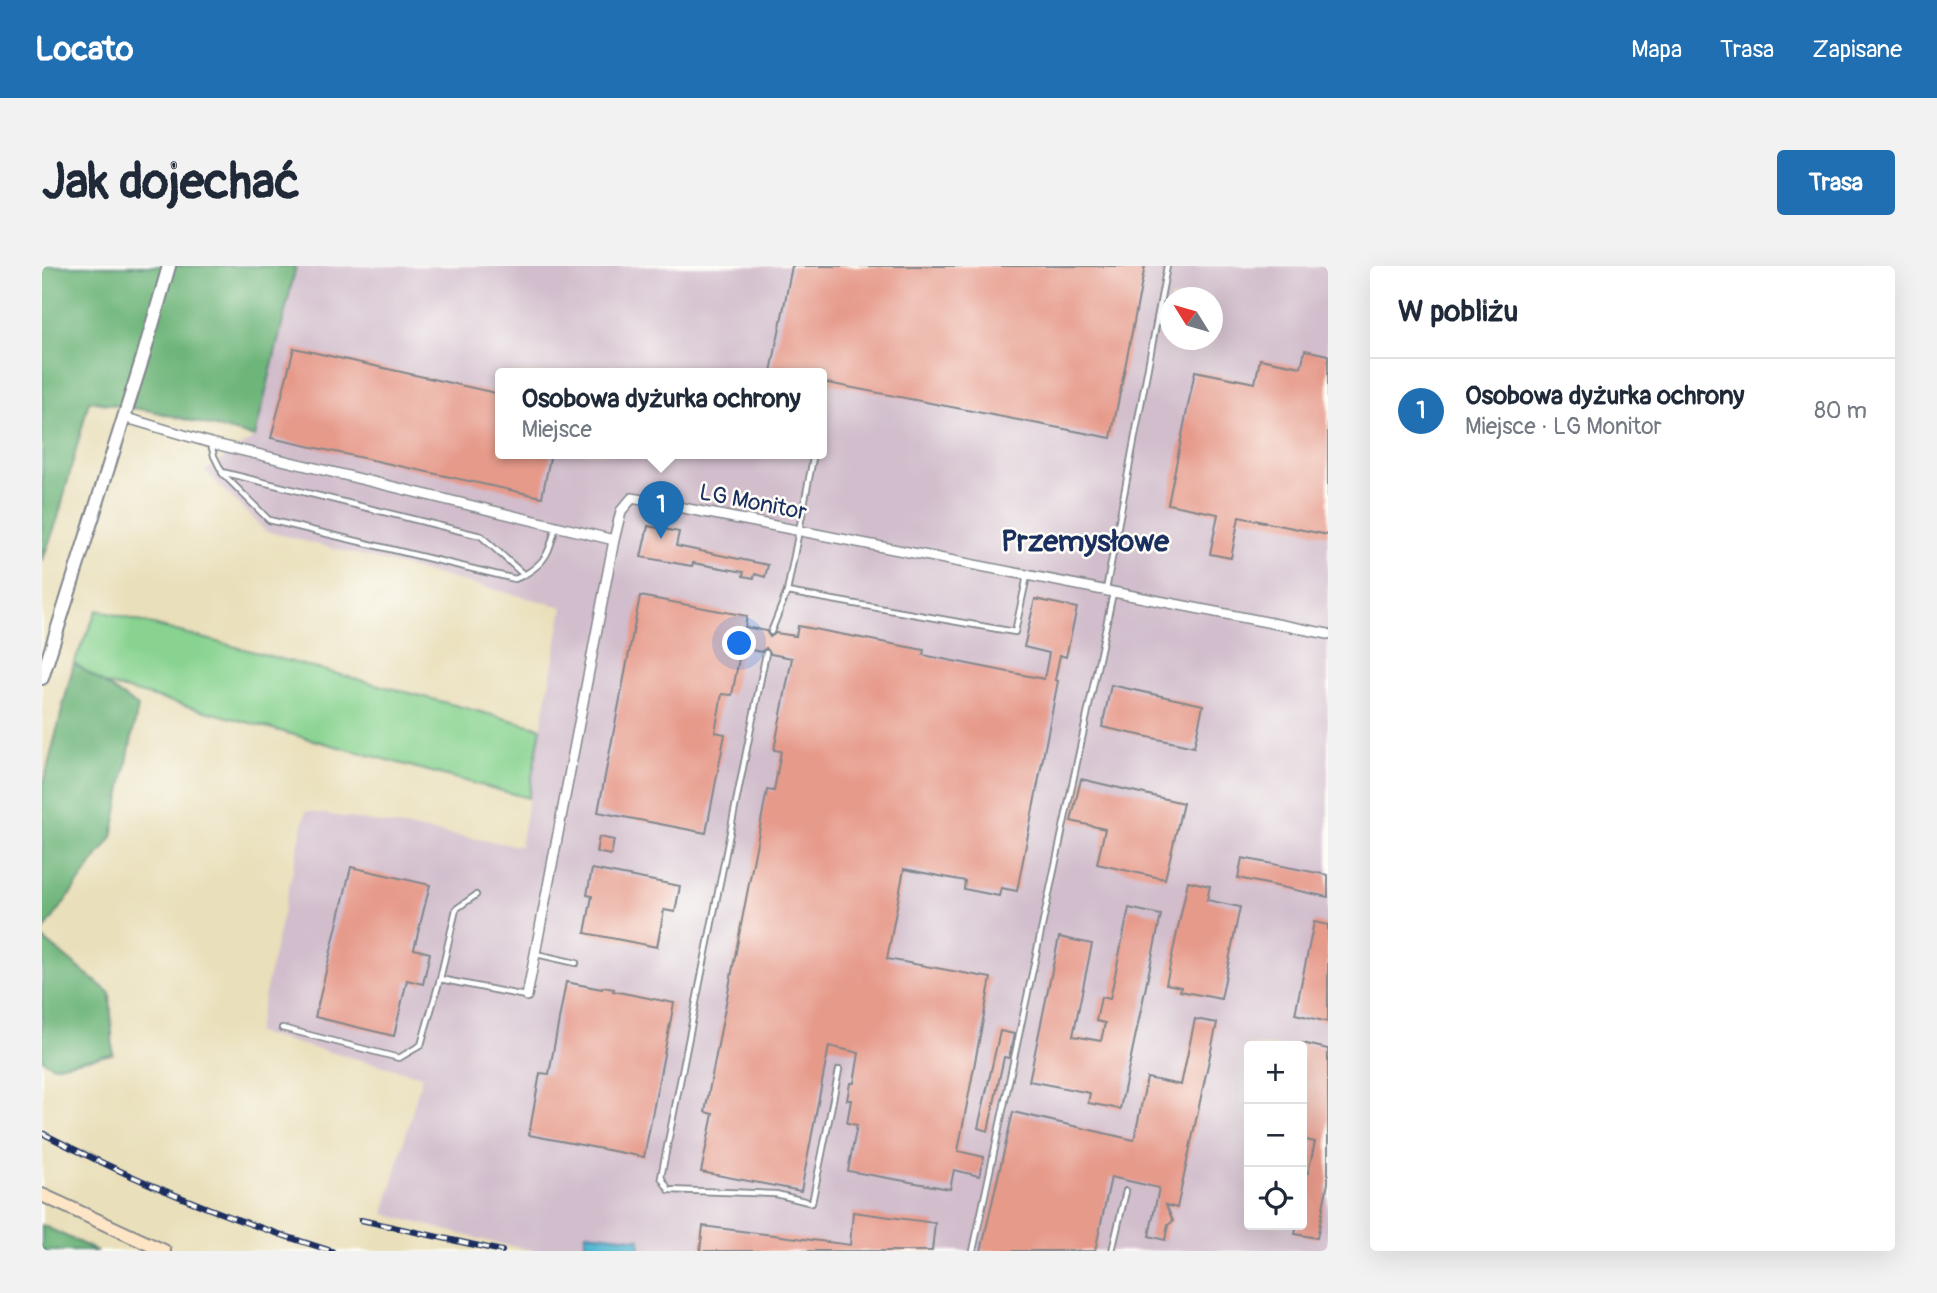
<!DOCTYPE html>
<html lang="pl">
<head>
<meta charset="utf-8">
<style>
  body { margin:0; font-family:Pangolin,sans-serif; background:#f2f2f3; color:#1f2937 }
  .controls { position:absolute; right:21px; bottom:21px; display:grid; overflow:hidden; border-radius:7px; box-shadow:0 7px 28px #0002 }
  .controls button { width:63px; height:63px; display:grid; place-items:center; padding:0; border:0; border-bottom:2px solid #e0e1e3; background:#fff; color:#1f2937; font:35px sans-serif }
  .compass { position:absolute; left:1118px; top:21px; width:63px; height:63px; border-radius:50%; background:#fff; box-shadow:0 7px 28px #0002; rotate:307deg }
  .you { position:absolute; left:698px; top:378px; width:24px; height:24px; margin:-18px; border:5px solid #fff; border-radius:50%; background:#1a73e8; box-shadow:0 0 0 10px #1a73e833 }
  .badge { display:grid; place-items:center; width:46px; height:46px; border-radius:50%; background:#1f6fb2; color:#fff; font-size:23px; font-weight:700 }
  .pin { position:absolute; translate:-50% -58px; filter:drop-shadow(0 2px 4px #0008) }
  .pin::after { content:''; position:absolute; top:37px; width:24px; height:21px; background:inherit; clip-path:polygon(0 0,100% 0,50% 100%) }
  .popup { position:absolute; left:453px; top:102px; width:332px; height:91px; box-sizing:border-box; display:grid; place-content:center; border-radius:7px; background:#fff; filter:drop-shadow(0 2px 5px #0005); font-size:23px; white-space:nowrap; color:#747a83 }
  .popup b { font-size:26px; color:#1f2937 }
  .popup::after { content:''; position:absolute; left:50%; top:100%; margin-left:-14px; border:14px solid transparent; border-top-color:#fff }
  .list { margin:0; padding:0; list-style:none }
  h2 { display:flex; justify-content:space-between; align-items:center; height:91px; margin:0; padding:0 28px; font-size:30px }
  h2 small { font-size:23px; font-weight:400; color:#747a83 }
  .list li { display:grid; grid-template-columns:46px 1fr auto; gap:21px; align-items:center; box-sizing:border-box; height:105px; padding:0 28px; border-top:2px solid #e0e1e3 }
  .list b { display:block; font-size:26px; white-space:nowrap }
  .list p { margin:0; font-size:23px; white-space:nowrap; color:#747a83 }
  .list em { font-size:23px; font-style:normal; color:#747a83 }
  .icon { flex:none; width:38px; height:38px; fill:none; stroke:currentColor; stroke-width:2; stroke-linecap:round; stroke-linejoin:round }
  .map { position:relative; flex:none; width:1286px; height:985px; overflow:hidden; border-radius:7px }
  header { display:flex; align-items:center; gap:42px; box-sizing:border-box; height:98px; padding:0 35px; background:#1f6fb2; color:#fff }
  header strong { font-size:33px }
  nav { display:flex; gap:38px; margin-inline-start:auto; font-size:24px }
  .intro { display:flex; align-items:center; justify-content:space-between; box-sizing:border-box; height:168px; padding:0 42px }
  h1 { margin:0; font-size:49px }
  .button { padding:18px 32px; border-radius:7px; background:#1f6fb2; color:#fff; font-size:24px; font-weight:700 }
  main { display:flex; gap:42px; padding:0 42px }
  aside { flex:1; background:#fff; border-radius:7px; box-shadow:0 7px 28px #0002 }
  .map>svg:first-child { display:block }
  .industrial { fill:#d1bdcc; fill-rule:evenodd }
  .green { fill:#88d390; stroke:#528177; stroke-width:2 }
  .forest { fill:#6eb57a; stroke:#44726c; stroke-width:2 }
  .water { fill:#50b5cf; stroke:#367296; stroke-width:2 }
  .building { fill:#e69a8a }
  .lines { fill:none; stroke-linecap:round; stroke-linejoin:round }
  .service-casing { stroke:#82878c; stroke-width:8 }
  .minor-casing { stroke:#82878c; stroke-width:12 }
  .tertiary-casing { stroke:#82878c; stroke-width:16 }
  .secondary-casing { stroke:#82878c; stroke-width:16 }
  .service { stroke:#fff; stroke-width:4.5 }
  .minor { stroke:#fff; stroke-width:9 }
  .tertiary { stroke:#fff; stroke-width:12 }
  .secondary { stroke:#fee5c5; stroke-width:12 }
  .rail-casing { stroke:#1b2f5e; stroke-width:6 }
  .rail { stroke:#fdfcf7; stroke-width:3.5; stroke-dasharray:10; stroke-linecap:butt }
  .labels { text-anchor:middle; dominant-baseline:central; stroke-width:5; stroke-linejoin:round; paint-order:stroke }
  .street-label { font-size:23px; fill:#1b2f5e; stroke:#fdfcf7 }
  .district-label { font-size:30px; font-weight:bold; fill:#1b2f5e; stroke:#fdfcf7 }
</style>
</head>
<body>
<header>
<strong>Locato</strong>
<nav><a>Mapa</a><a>Trasa</a><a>Zapisane</a></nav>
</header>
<div class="intro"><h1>Jak dojechać</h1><a class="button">Trasa</a></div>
<main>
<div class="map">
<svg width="1286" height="985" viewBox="0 0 1286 985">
  <rect width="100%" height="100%" fill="#fdfcf7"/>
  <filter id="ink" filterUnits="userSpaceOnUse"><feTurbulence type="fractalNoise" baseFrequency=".0143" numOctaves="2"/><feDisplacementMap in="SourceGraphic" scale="14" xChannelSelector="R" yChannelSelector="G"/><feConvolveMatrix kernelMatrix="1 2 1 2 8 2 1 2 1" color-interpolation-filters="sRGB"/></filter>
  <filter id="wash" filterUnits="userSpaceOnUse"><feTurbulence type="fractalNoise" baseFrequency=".00686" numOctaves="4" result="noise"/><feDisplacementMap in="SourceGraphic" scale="28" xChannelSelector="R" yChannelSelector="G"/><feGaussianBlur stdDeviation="1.57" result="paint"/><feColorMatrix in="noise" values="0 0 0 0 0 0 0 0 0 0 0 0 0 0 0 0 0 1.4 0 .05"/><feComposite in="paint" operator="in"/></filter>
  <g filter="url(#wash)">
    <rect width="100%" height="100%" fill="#e9dfba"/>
    <!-- industrial -->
    <path class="industrial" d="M 254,0 L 1286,0 L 1286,985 L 495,985 L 449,976 L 342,948 L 380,810 L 214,767 L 264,545 L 478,580 L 521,341 L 223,265 L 163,205 L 213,171 ZM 1128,32 L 1170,32 L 1170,74 L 1128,74 ZM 458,107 L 780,107 L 780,187 L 458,187 ZM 1207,780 L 1260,780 L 1260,959 L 1207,959 Z"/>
    <!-- green -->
    <path class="green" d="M 55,344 L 499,462 L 486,532 L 60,417 L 32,397 Z"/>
    <!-- forest -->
    <path class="forest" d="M 0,0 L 254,0 L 213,171 L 110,145 L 47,135 L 16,252 L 0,296 Z
      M 32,397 L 96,441 L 70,571 L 0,667 L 0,523 Z
      M 0,672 L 68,727 L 71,788 L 11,800 L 0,793 Z
      M 0,959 L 55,985 L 0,985 Z"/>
    <!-- water -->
    <path class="water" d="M 544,967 L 598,973 L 597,985 L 542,984 Z"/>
    <g id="blocks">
      <!-- building -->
      <path class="building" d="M 750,0 L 1103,0 L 1069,172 L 780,116 L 780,107 L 729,106 Z
        M 252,82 L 458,128 L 458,187 L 509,187 L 500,231 L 229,172 Z
        M 1263,84 L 1286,89 L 1286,269 L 1197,251 L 1189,292 L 1168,288 L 1176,248 L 1126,238 L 1153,105 L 1213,117 L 1218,93 L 1259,101 Z
        M 606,260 L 637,266 L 634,280 L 726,299 L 723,311 L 713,308 L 712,312 L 701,310 L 702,306 L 651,297 L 650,300 L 599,291 Z
        M 598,330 L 705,350 L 703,361 L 724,365 L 728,371 L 734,367 L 754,370 L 756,360 L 882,384 L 881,389 L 1002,413 L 1007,387 L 982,381 L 993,333 L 1035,342 L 1024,391 L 1018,389 L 1013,414 L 1016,415 L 975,625 L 959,622 L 957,630 L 922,623 L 923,615 L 862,603 L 845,693 L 949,712 L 916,885 L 942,891 L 937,910 L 912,904 L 908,923 L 806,905 L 815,859 L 805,857 L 809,834 L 805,834 L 808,817 L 812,817 L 817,787 L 787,780 L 759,925 L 659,906 L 671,848 L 663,846 L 725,524 L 732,525 L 739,485 L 732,484 L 750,392 L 729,388 L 724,382 L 719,386 L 699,382 L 690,429 L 680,428 L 673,466 L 683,468 L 664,567 L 556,546 Z
        M 1069,419 L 1161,439 L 1152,481 L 1060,461 Z
        M 1039,513 L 1141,537 L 1123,613 L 1055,598 L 1063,563 L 1029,555 Z
        M 557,571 L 572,574 L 569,589 L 554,586 Z
        M 1200,592 L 1286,609 L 1286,631 L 1196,612 Z
        M 309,601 L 388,619 L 372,683 L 388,687 L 381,718 L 365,714 L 352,770 L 273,751 Z
        M 550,603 L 638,620 L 633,646 L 622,644 L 615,681 L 543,667 L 550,630 L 545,629 Z
        M 1146,615 L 1168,620 L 1165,634 L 1198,641 L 1179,733 L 1138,725 L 1139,721 L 1124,718 Z
        M 1087,642 L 1119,649 L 1078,843 L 1046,837 L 1048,827 L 987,815 L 1017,671 L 1050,678 L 1031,770 L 1059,775 L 1063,757 L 1054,755 L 1059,731 L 1068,733 Z
        M 1272,656 L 1286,659 L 1286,756 L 1253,748 Z
        M 524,716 L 560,723 L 561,721 L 572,723 L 571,725 L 632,737 L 602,891 L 487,869 L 498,807 L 507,808 Z
        M 1153,753 L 1175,757 L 1135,942 L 1124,939 L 1131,955 L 1126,959 L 1123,974 L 1107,970 L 1117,922 L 1069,911 L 1053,985 L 939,985 L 971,846 L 1092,874 L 1105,812 L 1139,819 Z
        M 958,765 L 972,768 L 967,792 L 962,791 L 946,865 L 936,862 Z
        M 1260,777 L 1286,783 L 1286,917 L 1275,972 L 1253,968 L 1255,959 L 1260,959 L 1260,906 L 1266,907 L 1273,876 L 1260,873 Z
        M 811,946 L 893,957 L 890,985 L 658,985 L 661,960 L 808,979 Z"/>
    </g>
  </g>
  <g filter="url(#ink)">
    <use href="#blocks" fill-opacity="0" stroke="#82878c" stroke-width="2"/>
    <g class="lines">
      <defs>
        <path id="service" d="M 169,178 L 172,190 L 180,206 L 439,270 L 482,309 C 505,296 508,284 514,260
          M 180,207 L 227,254 L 473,313 L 482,309
          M 1064,324 L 1125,0
          M 745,326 L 973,366 L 985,310
          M 729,366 L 745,326 L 772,187
          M 724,387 L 619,911 L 627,924 L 734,928 L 770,937 L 797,804
          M 494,688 L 534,697
          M 398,713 L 483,730
          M 240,762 L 357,792 L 379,779 L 398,713 L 414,643 L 434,629
          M 931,985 L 1071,327
          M 1070,985 L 1084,925"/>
        <path id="minor" d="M 81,151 L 169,177 L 572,274
          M 485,730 L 572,274 L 579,245 L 590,232 L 1286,368"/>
        <path id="tertiary" d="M 0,412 L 101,91 L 127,0"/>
        <path id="secondary" d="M 0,929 L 122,985"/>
      </defs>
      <!-- service casing -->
      <use href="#service" class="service-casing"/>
      <!-- minor casing -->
      <use href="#minor" class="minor-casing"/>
      <!-- tertiary casing -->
      <use href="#tertiary" class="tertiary-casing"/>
      <!-- secondary casing -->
      <use href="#secondary" class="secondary-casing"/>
      <!-- service -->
      <use href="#service" class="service"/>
      <!-- minor -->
      <use href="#minor" class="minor"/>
      <!-- tertiary -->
      <use href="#tertiary" class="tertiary"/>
      <!-- secondary -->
      <use href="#secondary" class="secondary"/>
      <defs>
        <path id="rail" d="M 0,867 C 93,915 190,955 290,985
          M 319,954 L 460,985"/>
      </defs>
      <!-- rail casing -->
      <use href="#rail" class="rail-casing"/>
      <!-- rail -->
      <use href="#rail" class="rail"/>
    </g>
  </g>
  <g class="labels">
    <!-- street labels -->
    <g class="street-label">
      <text transform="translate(711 236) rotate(11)">LG Monitor</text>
    </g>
    <!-- district labels -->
    <g class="district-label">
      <text x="1043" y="275">Przemysłowe</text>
    </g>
  </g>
</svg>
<div class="controls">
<button>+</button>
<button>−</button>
<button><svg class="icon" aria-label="locate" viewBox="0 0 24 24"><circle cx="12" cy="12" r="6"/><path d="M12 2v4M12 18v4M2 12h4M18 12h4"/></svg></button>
</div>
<svg class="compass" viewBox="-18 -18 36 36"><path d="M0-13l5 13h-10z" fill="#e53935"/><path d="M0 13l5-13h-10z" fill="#747a83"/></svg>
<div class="you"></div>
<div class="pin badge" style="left:619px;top:273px">1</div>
<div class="popup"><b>Osobowa dyżurka ochrony</b>Miejsce</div>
</div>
<aside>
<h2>W pobliżu<small></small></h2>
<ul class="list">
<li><span class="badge">1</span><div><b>Osobowa dyżurka ochrony</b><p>Miejsce · LG Monitor</p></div><em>80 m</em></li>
</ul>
</aside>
</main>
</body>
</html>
